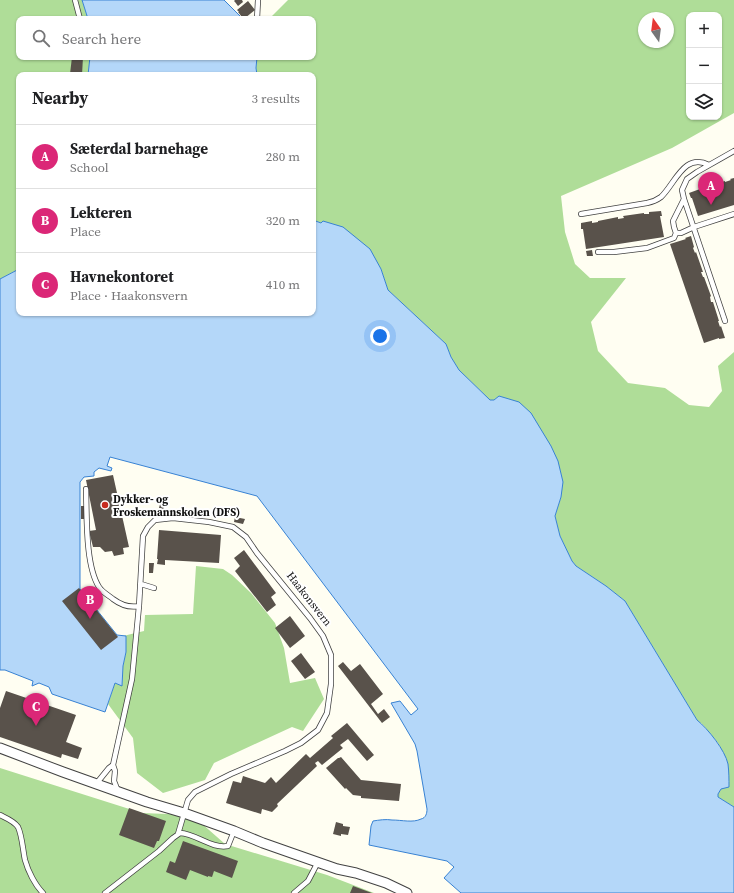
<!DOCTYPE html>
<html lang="en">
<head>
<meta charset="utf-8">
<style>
  body { margin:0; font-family:"Source Serif 4",serif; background:#f6f6f6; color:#202124 }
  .controls { position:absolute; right:12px; top:12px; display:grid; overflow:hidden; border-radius:8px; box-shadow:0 1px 3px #0004 }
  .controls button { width:36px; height:36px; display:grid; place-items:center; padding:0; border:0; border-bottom:1px solid #e0e0e0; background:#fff; color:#202124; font:20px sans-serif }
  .compass { position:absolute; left:638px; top:12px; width:36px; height:36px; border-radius:50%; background:#fff; box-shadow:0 1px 3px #0004; rotate:346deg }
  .you { position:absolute; left:380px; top:336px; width:14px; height:14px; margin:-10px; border:3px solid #fff; border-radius:50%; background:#1a73e8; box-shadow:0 0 0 6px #1a73e833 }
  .badge { display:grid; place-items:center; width:26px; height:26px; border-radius:50%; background:#db2777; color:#fff; font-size:13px; font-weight:700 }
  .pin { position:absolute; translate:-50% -33px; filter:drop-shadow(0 1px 2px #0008) }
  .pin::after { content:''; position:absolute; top:21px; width:14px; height:12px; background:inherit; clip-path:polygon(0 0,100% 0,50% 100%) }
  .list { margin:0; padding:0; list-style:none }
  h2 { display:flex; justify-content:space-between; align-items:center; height:52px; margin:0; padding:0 16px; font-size:17px }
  h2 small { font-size:13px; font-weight:400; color:#757577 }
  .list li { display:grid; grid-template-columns:26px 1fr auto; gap:12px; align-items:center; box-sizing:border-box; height:64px; padding:0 16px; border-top:1px solid #e0e0e0 }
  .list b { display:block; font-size:15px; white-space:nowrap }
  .list p { margin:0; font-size:13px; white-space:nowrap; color:#757577 }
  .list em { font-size:13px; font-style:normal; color:#757577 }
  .icon { flex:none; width:22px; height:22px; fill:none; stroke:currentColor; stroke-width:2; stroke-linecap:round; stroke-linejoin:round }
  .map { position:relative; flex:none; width:734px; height:893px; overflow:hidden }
  .search { position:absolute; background:#fff; box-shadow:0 1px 3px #0004; left:16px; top:16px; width:300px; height:44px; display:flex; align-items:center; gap:10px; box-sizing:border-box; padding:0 14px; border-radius:8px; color:#757577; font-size:15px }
  .panel { position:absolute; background:#fff; box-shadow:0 1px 3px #0004; left:16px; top:72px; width:300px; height:244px; border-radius:8px }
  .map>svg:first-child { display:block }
  .forest { fill:#afdd98; fill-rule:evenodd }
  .water { fill:#b4d7f9; stroke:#3882d3 }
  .building { fill:#59524b }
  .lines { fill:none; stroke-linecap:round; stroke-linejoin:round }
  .service-casing { stroke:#424242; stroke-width:6 }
  .minor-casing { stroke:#424242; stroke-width:11 }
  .service { stroke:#fff; stroke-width:4.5 }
  .minor { stroke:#fff; stroke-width:9 }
  .poi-dot { fill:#c62c20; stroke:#fff; stroke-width:1.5 }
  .labels { text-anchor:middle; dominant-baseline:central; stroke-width:4; stroke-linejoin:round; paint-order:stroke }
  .poi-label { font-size:11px; font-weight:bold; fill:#0f0f0f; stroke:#fff; text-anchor:start }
  .street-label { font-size:11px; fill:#0f0f0f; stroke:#fff }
</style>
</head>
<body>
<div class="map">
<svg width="734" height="893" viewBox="0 0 734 893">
  <rect width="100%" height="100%" fill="#fffef2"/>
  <!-- forest -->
  <path class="forest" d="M 0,0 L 82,0 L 88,19 L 19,19 L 19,57 L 90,57 L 88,75 L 19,75 L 19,269 L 0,279 Z
    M 288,0 L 734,0 L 734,113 L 672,148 L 561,196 L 565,232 L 575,264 L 590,278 L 626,278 L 591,322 L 598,351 L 628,383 L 665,388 L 689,405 L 709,407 L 722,391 L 718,366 L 734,352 L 734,807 L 718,797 L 718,794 L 721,789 L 726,759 L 718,743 L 703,725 L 697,720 L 625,601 L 606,586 L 576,566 L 572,561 L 560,536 L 555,516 L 561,497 L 497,398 L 494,400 L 490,400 L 459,370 L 451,357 L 446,344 L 388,290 L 381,269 L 321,223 L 313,220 L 313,75 L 257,75 L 256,68 L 257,57 L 313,57 L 313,19 L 269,19 ZM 689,15 L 719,15 L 719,117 L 689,117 ZM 644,18 L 668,18 L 668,42 L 644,42 Z
    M 196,566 L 223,569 L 232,575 L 251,593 L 275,623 L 284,648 L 290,683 L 315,678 L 324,699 L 303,731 L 292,727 L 214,763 L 205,780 L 163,793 L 137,773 L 133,738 L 108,704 L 115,683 L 122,685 L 123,666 L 126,652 L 126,636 L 123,636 L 144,631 L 145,615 L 193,614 Z
    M 0,768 L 142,813 L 192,815 L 225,844 L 327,875 L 374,893 L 0,893 Z"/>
  <!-- water -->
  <path class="water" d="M 82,0 L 224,0 L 243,19 L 88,19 Z
    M 90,57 L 257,57 L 256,68 L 257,75 L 88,75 Z
    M 313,220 L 321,223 L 323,221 L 343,227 L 370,249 L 381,269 L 388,290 L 446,344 L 451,357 L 459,370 L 490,400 L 494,400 L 499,396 L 519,402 L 531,413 L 551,446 L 558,461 L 563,482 L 561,497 L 555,516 L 560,536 L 572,561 L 576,566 L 606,586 L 625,601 L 697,720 C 708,729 725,750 728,764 C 729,772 729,780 729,787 L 721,789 L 718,794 L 718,797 L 734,807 L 734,893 L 461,893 L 444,878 L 454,867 L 447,861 L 369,845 L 371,826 L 373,821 C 379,820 386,819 392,820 C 402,820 413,823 421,819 C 426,818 427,813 427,809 L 417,751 L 415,744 L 391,703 L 400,701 L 411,715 L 418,709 L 257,496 L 110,457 L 107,466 L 112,468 L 111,471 L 99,468 L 94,472 L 94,476 L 84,477 L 80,482 L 80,589 L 117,635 L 126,636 L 126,652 L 123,666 L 122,686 L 115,683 L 105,712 L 52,694 L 49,687 L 39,683 L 32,686 L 33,681 L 5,670 L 0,670 L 0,279 L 19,269 L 19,313 L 313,313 Z"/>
  <!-- building -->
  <path class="building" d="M 235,0 L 242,0 L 243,2 L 238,6 L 235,2 L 234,1 Z
    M 248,1 L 255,10 L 245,18 L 243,16 L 242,17 L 238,12 L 239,12 L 237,10 Z
    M 72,57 L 83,57 L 82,75 L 70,74 Z
    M 734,178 L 734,205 L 698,216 L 692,198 L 691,198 L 689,193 L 700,189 L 701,190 L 706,189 L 706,187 L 725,181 L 725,182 L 731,180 L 730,179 Z
    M 661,211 L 662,216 L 660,216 L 664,237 L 586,249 L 583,229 L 581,229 L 581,223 L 592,221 L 592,223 L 598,222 L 598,221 L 618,217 L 618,219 L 624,218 L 623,216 L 644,213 L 644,214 L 649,214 L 649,212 Z
    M 691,236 L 694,247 L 693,248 L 695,253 L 696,252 L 703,272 L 701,272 L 703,277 L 704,277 L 711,296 L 710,297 L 711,302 L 713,302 L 719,321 L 718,321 L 720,327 L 721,326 L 725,338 L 719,339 L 719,338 L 704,343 L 670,244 L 686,239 L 685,238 Z
    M 592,250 L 593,256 L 587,256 L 586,251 Z
    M 113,475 L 129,547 L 123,548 L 124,554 L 114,556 L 112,551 L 105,552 L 100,547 L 93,547 L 89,531 L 96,530 L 86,480 Z
    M 162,497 L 167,498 L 164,510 L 159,508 Z
    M 81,506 L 87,506 L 88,519 L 81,519 Z
    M 235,517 L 245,519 L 243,524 L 234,522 Z
    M 159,530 L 221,535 L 219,563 L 165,560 L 165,565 L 157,564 L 158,559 L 157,559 Z
    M 244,550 L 276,593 L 271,597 L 276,605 L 267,612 L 235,571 L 240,566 L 234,558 Z
    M 149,563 L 154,563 L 153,573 L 149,573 Z
    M 79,588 L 118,637 L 101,650 L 62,601 Z
    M 290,616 L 305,636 L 290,648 L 275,628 Z
    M 301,653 L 315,672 L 305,679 L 291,661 Z
    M 343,662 L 351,671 L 360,664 L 383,694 L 371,704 L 378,714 L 384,709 L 390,717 L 382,723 L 338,666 Z
    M 6,691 L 76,715 L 66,742 L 82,748 L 78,759 L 62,754 L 61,758 L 0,737 L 0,708 Z
    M 347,723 L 374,755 L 367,761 L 348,739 L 340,745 L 343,748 L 322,765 L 318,761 L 315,763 L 317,766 L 277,804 L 278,806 L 272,812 L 262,809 L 261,814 L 226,803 L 233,781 L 241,783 L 243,776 L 265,783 L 271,777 L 276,783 L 306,754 L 310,758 L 333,738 L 331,736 Z
    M 341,757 L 361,780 L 401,784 L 399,801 L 361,798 L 361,796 L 353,795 L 346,788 L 345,789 L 326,768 L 338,758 L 339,758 Z
    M 129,808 L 166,821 L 159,841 L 157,841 L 154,848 L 119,835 Z
    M 336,822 L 343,824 L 343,826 L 350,827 L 348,835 L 341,834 L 341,836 L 333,834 Z
    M 183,841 L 238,861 L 232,878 L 214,871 L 212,877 L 208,876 L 208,877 L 190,870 L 186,880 L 166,872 L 170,861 L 175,863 Z
    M 353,886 L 372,893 L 350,893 Z"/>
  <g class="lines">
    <defs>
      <path id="service" d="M 75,0 L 80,19
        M 257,19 L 258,0
        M 684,199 L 673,221 L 674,227 L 676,233 L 681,233 L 694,227 L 734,214
        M 581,214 L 647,203 C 652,202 657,200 661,197 C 675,184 684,152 709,165
        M 598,252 L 614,252 L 647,248 L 674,238 L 676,233
        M 725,321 L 684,199 L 682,190 L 687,179 L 697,172 L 734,151
        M 86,489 C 87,515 85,565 99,587 C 102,592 108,595 113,599 C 121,605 129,608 139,606
        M 141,584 L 154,588
        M 96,784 L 109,768 L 113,765
        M 118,791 L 114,781 L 115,771 L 113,765 L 132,679 L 139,606 L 143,536 L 148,527 L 155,520 L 173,518 L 209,522 L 233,527 L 246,537 L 257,553 L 310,618 L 323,636 L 331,655 L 331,684 L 327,713 L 318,730 L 301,743 L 285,751 L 231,774 L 195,792 L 188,800 L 178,834
        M 0,815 C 6,818 14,821 18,827 C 22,835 23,851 25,860 C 28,871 35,885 43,893
        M 105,893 L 159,851 L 173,838 L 180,833 C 197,834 211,849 228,846 L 234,831
        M 294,893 L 308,881 L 318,862"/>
      <path id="minor" d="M 0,748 L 63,772 L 147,802 L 184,813 L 234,831 L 263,843 L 337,869 L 356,873 L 386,883 L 407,893"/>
    </defs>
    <!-- service casing -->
    <use href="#service" class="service-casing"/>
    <!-- minor casing -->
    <use href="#minor" class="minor-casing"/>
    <!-- service -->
    <use href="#service" class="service"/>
    <!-- minor -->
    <use href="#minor" class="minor"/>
  </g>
  <!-- markers -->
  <circle class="poi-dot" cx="105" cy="505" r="4"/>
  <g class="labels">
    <!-- poi labels -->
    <g class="poi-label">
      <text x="113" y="499">Dykker- og<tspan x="113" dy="13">Froskemannskolen (DFS)</tspan></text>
    </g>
    <!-- street labels -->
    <g class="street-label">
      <text transform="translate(309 599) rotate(52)">Haakonsvern</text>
    </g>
  </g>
</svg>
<div class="controls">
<button>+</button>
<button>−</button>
<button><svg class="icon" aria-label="layers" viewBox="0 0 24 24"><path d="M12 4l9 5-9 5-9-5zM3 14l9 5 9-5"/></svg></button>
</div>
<svg class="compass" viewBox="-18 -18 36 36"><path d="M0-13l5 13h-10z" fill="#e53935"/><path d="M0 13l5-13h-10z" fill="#757577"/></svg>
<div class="you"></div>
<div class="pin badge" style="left:711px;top:205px">A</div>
<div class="pin badge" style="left:90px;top:619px">B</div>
<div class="pin badge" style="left:36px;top:726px">C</div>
<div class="search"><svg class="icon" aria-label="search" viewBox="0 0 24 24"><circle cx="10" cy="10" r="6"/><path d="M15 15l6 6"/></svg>Search here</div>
<section class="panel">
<h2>Nearby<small>3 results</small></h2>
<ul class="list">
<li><span class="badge">A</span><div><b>Sæterdal barnehage</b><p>School</p></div><em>280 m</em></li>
<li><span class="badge">B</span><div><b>Lekteren</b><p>Place</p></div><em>320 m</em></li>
<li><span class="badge">C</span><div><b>Havnekontoret</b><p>Place · Haakonsvern</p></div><em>410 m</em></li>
</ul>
</section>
</div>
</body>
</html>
